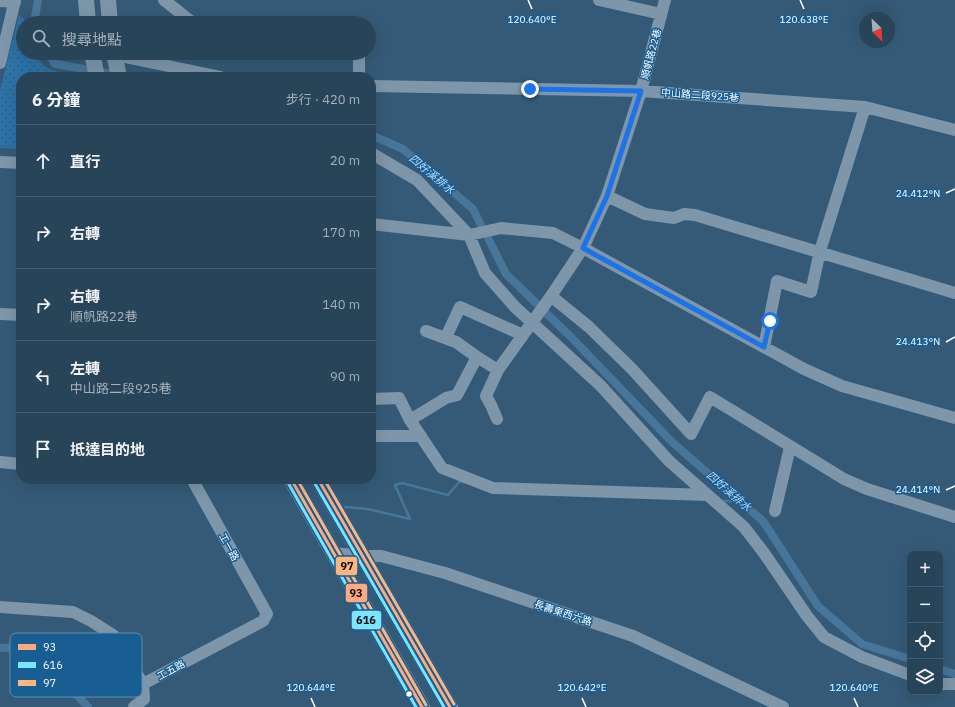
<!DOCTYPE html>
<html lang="zh-TW">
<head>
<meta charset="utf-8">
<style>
  body { margin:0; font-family:"IBM Plex Sans","Noto Sans TC",sans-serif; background:#304b5f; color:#f1f3f6 }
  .controls { position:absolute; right:12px; bottom:12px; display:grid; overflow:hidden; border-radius:8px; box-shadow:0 4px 16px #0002 }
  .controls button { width:36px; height:36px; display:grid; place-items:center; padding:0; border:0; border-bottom:1px solid #445c6f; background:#284459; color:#f1f3f6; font:20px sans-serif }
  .compass { position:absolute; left:859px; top:12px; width:36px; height:36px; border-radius:50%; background:#284459; box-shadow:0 4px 16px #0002; rotate:155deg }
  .stop { position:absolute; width:12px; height:12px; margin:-9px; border:3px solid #1a73e8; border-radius:50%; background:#fff }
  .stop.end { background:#1a73e8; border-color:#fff; box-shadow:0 1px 4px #0008 }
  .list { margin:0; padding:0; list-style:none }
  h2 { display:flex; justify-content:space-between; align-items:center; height:52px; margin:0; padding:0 16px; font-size:17px }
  h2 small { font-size:13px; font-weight:400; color:#a5b0ba }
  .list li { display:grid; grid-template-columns:26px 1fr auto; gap:12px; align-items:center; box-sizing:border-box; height:72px; padding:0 16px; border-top:1px solid #445c6f }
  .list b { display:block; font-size:15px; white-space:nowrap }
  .list p { margin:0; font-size:13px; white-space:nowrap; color:#a5b0ba }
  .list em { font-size:13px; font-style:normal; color:#a5b0ba }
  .icon { flex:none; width:22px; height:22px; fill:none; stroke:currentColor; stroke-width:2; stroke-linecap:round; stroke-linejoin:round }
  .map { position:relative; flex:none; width:955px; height:707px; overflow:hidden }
  .search { position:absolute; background:#284459; box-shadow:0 4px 16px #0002; left:16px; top:16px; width:360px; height:44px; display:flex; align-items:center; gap:10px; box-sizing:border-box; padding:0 14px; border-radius:22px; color:#a5b0ba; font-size:15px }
  .panel { position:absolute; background:#284459; box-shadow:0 4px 16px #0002; left:16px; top:72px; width:360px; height:412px; border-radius:16px }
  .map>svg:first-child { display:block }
  .green { fill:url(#green-dots) }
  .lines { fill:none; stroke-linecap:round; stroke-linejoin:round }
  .stream { stroke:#47769a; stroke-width:2.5 }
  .canal { stroke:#47769a; stroke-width:8 }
  .minor { stroke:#7e96aa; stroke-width:12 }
  .major { stroke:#7c96a9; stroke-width:16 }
  .bus-1-casing { stroke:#195e93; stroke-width:6 }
  .bus-2-casing { stroke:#195e93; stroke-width:6 }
  .bus-3-casing { stroke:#195e93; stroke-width:6 }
  .bus-1 { stroke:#ffa980; stroke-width:3 }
  .bus-2 { stroke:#7ae5fd; stroke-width:3 }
  .bus-3 { stroke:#ffb580; stroke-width:3 }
  .route { stroke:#1a73e8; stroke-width:5 }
  .ticks { fill:none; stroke:#fff; stroke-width:1.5 }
  .bus-dot { fill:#fff; stroke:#195e93; stroke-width:1.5 }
  .labels { text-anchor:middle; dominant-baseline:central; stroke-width:3; stroke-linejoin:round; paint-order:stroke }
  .street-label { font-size:10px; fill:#fff; stroke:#195e93 }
  .water-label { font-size:11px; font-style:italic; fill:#b6dcf6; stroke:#195e93 }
  .key { fill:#195e93; stroke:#5e8eb3; stroke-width:1 }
  .key-label { font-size:11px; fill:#fff }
  .ticks-label { font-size:10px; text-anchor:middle; fill:#fff; stroke:#195e93; stroke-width:3; stroke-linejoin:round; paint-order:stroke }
  .line-badge { stroke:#195e93; stroke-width:1.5 }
  .pale-badge-label { font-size:11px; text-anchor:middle; font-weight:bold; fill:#111 }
</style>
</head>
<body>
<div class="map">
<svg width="955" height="707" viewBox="0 0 955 707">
  <defs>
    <pattern id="green-dots" width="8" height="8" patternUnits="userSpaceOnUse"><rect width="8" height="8" fill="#2b73a8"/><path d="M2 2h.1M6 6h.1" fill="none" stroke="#3f5c71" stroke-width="1.8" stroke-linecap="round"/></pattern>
  </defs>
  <rect width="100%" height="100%" fill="#355a77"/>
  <!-- green -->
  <path class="green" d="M 19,15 L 24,19 L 24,23 L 23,23 L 23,53 L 34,53 C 43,72 62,73 80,77 L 21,77 L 21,149 L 0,148 L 0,90 Z"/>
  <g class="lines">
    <!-- stream -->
    <path class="stream" d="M 724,501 L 740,501
      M 345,507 L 368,509 L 410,519 L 395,485 L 402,483 L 448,495 L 460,481 L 463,482"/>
    <!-- canal -->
    <path class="canal" d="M 34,23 L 38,0
      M 48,53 L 55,64 L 129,77
      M 371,135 L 403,149 L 473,209 L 481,225
      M 488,238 L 506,274 L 536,303
      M 547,314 L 571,337 L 672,442 L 763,521 L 818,606 L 862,644 L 910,659
      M 0,648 L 22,647 L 61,673 L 75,693 L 88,707
      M 940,669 L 955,674"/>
    <!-- minor -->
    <path class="minor" d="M 164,0 L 193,23
      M 599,0 L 661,14
      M 0,1 L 15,2
      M 115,55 L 221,77
      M 0,63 L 15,0
      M 359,77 L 359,53
      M 371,86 L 641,91 L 865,107 L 955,130
      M 371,153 L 417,180 L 469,235 L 485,273 L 515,307 L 601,386 L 669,461 L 744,527 L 764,553 L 807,616 L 824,637 L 862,657 L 910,675
      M 0,162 L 21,163
      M 607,196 L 645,214 L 674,218 L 684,214 L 695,215 L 955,293
      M 371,224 L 469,235 L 501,228 L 553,233 L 583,248 L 804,369 L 842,386 L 955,418
      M 551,296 L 589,327 L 632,369 L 691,434 L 710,397 L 844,479 L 867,489 L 955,517
      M 0,314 L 21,315
      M 426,331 L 456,342 L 477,357
      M 450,340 L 447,335 L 460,307 L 523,335
      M 764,347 L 777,281 L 811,292 L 820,251 L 865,107
      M 371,399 L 399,398 L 410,420 L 442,468 L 493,488 L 708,495
      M 497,419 L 491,405 L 486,396 L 498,370
      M 410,420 L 446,398 L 457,395 L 477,357 L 498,370 L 551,296 L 583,248 L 607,196 L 641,91 L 665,0
      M 371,436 L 421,436
      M 0,462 L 21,464
      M 775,511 L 790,447
      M 333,553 L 363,556 L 381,556 L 445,573 L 633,636 L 783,707
      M 0,607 L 73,612 L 91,621 L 113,635 L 143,684 L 263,621 L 267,614 L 192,479
      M 940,684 L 955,684
      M 134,707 L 144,699 L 143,684"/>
    <!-- major -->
    <path class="major" d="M 86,0 L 88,23
      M 108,0 L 110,23
      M 92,53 L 97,77
      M 114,53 L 119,77
      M 291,479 L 422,707
      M 318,479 L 450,707"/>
    <defs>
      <path id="bus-1" d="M 291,479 L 422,707
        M 318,479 L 450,707"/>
      <path id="bus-2" d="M 287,481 L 416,707
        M 314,482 L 444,707"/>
      <path id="bus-3" d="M 297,479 L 426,705
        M 324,479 L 454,704"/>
    </defs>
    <!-- bus-1 casing -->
    <use href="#bus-1" class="bus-1-casing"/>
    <!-- bus-2 casing -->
    <use href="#bus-2" class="bus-2-casing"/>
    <!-- bus-3 casing -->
    <use href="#bus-3" class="bus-3-casing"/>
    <!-- bus-1 -->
    <use href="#bus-1" class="bus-1"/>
    <!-- bus-2 -->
    <use href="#bus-2" class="bus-2"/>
    <!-- bus-3 -->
    <use href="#bus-3" class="bus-3"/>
  </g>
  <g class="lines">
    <!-- route -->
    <path class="route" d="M 530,89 L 641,91 L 607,196 L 583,248 L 764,347 L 770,321"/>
  </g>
  <!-- ticks -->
  <path class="ticks" d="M 528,0 L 532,9M 800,0 L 804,9M 946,193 L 955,189M 946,342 L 955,337M 946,490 L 955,486M 311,698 L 315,707M 582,698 L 586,707M 854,698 L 858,707"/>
  <!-- markers -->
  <circle class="bus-dot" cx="409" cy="694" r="3.5"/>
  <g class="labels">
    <!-- street labels -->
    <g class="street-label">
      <text transform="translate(651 54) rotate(-75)">順帆路22巷</text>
      <text transform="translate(700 95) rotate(4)">中山路二段925巷</text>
      <text transform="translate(229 547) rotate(61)">工一路</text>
      <text transform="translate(563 613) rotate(18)">長壽東西六路</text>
      <text transform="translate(171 670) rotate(-28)">工五路</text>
    </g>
    <!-- water labels -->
    <g class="water-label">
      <text transform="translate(432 174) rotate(40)">四好溪排水</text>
      <text transform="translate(729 491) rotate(41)">四好溪排水</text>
    </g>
  </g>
  <!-- legend -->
  <rect x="10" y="633" width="132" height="64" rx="6" class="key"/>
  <rect x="18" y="644" width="18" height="6" fill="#ffa980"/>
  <rect x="18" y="662" width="18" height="6" fill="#7ae5fd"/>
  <rect x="18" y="680" width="18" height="6" fill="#ffb580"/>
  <g class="key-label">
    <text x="43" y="651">93</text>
    <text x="43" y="669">616</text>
    <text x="43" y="687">97</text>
  </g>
  <g class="ticks-label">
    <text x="532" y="23">120.640°E</text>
    <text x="804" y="23">120.638°E</text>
    <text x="918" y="197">24.412°N</text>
    <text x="918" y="345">24.413°N</text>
    <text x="918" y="493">24.414°N</text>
    <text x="311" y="691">120.644°E</text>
    <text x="582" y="691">120.642°E</text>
    <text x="854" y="691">120.640°E</text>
  </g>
  <g class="line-badge">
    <rect x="335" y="556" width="23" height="20" rx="4" fill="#ffb580"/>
    <rect x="345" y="583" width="23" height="20" rx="4" fill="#ffa980"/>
    <rect x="351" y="610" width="31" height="20" rx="4" fill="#7ae5fd"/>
  </g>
  <g class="pale-badge-label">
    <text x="347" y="570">97</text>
    <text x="356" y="597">93</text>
    <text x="366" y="624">616</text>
  </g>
</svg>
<div class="controls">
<button>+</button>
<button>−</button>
<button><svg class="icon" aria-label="locate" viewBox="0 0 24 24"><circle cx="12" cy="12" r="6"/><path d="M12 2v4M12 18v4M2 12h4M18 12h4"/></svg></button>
<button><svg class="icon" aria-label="layers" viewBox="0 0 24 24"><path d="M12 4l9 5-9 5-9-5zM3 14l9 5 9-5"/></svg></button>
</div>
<svg class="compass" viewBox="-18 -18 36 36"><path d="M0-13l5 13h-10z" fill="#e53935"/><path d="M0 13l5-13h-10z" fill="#a5b0ba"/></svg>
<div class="stop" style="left:770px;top:321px"></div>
<div class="stop end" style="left:530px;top:89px"></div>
<div class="search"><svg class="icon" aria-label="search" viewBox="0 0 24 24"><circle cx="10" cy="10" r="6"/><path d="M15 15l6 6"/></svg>搜尋地點</div>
<section class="panel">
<h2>6 分鐘<small>步行 · 420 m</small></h2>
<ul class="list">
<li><svg class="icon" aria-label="ahead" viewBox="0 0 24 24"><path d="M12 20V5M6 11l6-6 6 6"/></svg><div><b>直行</b></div><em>20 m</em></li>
<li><svg class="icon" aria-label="right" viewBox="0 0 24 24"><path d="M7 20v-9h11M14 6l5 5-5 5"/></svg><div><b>右轉</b></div><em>170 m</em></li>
<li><svg class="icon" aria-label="right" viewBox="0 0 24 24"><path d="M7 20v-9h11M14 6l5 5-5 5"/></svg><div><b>右轉</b><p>順帆路22巷</p></div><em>140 m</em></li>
<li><svg class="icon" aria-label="left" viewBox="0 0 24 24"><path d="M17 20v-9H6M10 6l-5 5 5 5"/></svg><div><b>左轉</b><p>中山路二段925巷</p></div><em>90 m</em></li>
<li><svg class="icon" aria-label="arrive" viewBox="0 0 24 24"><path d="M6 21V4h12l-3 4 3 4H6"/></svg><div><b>抵達目的地</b></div></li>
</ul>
</section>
</div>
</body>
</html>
